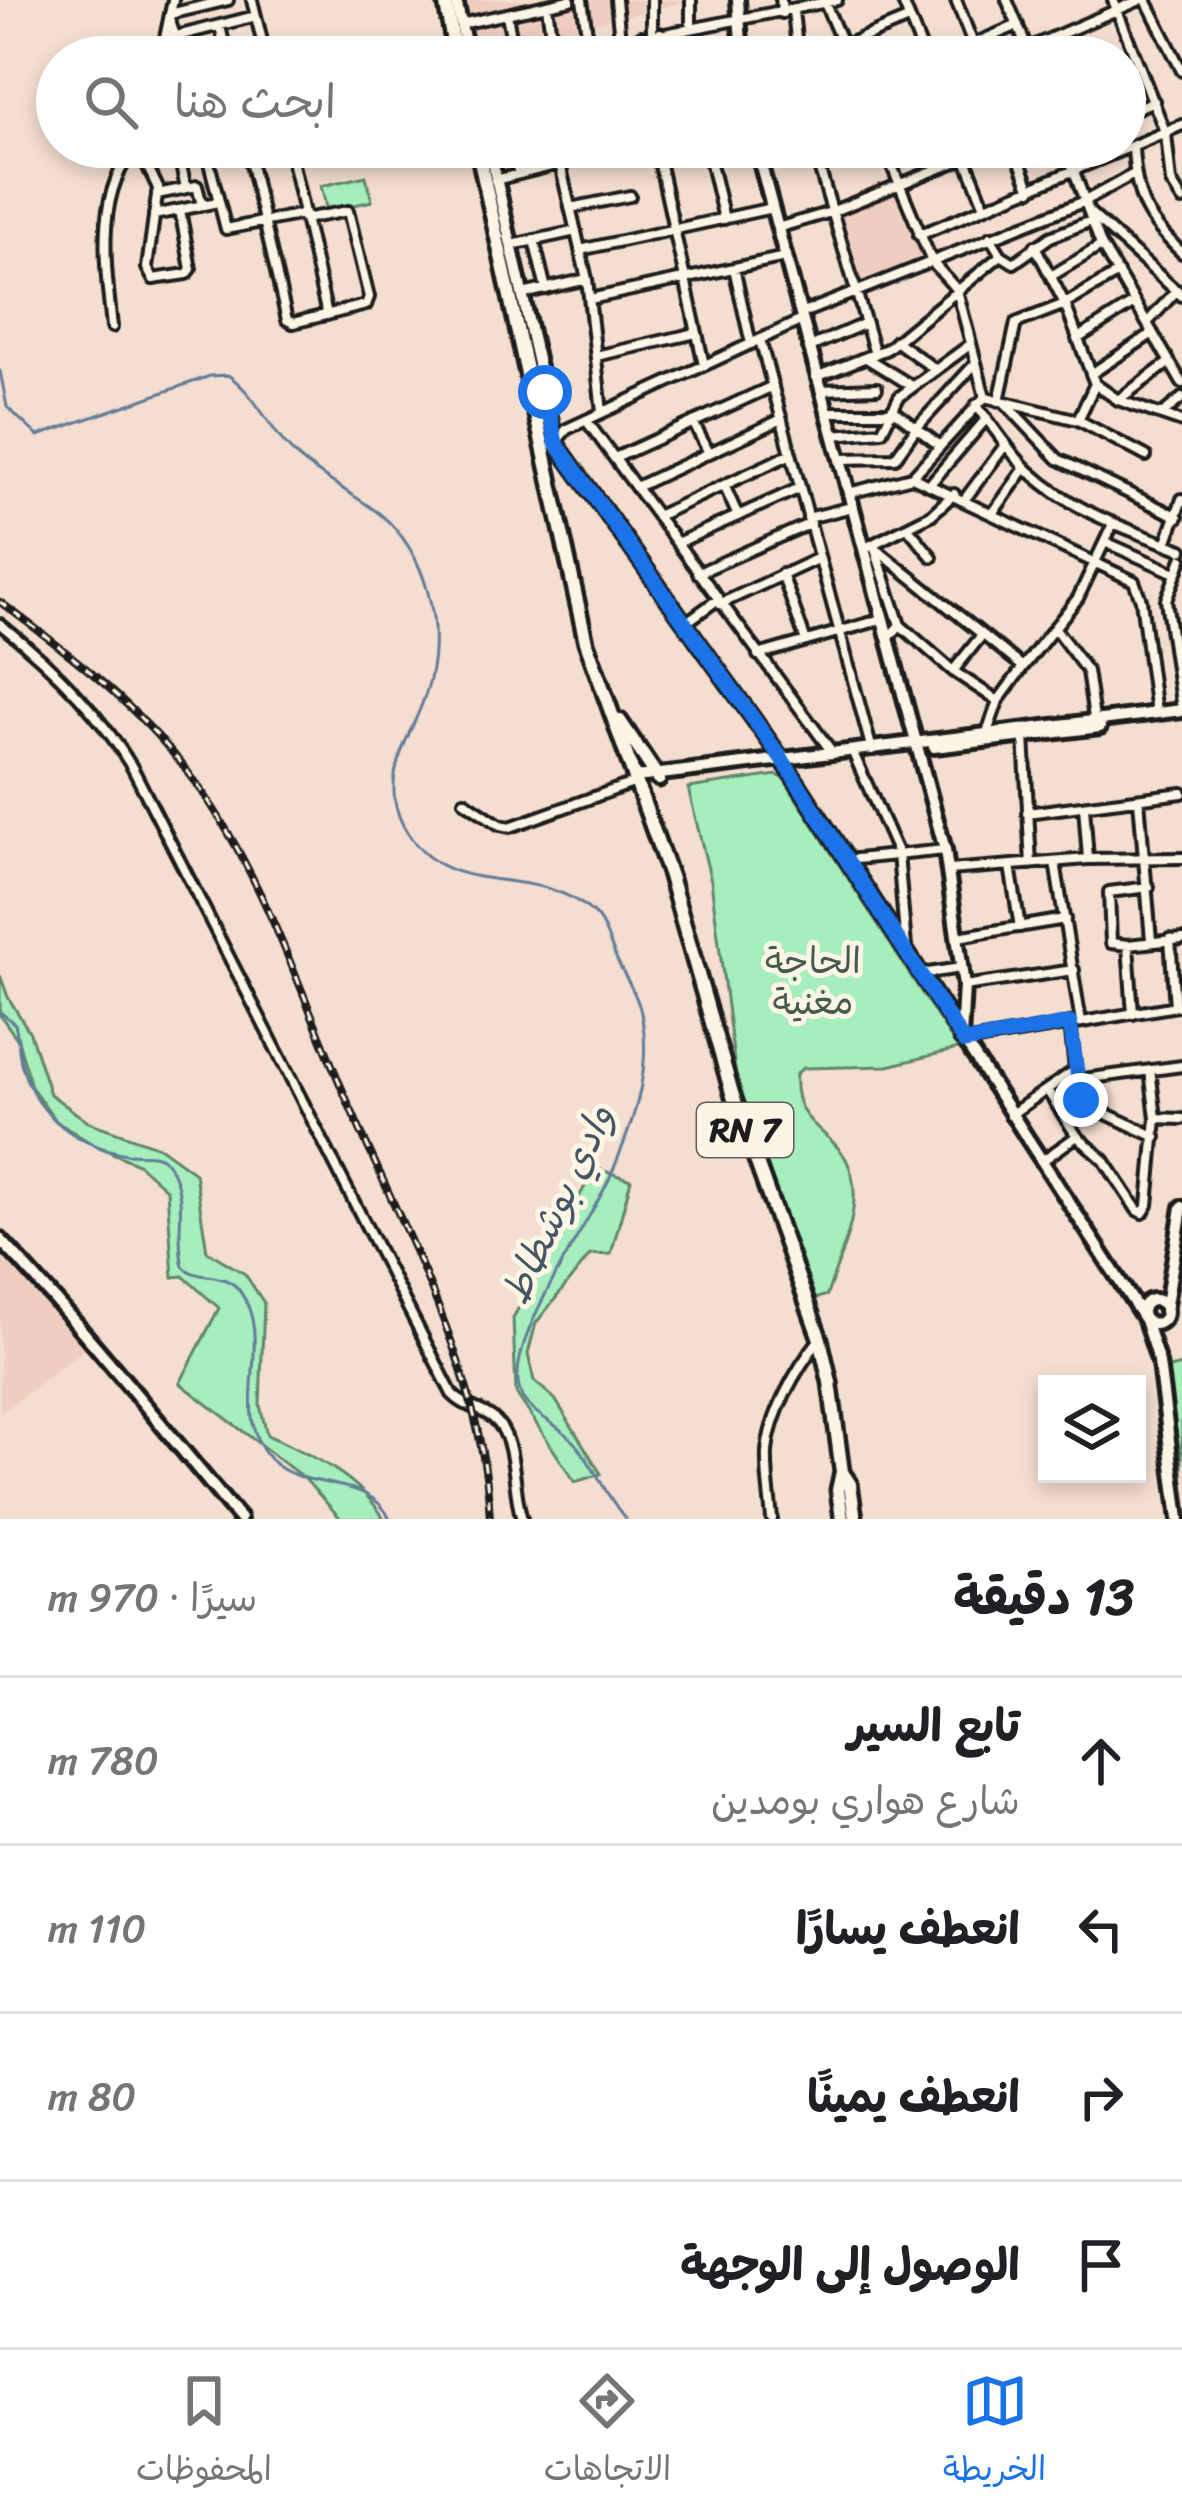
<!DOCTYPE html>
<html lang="ar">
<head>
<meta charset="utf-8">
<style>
  body { margin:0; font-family:Sriracha,"Playpen Sans Arabic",sans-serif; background:#f2f2f2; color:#202124; direction:rtl }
  .controls { position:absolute; right:36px; bottom:36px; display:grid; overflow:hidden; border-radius:0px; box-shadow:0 6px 18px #0003 }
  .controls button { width:108px; height:108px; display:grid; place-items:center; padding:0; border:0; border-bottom:3px solid #e0e0e0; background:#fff; color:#202124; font:60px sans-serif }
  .stop { position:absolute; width:36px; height:36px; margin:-27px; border:9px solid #1a73e8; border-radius:50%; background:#fff }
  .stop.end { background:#1a73e8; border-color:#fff; box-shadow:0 3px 12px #0008 }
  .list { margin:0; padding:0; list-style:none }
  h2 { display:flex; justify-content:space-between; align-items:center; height:156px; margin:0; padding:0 48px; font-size:51px }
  h2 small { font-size:39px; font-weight:400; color:#757577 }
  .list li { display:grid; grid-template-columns:78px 1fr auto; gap:36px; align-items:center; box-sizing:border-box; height:168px; padding:0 48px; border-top:3px solid #e0e0e0 }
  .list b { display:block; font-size:45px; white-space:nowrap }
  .list p { margin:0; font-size:39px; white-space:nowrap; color:#757577 }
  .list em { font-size:39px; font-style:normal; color:#757577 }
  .icon { flex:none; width:66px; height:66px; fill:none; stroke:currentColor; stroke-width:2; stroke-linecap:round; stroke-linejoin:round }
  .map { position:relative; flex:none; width:1182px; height:1519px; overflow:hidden; direction:ltr }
  .search { position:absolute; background:#fff; box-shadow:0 6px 18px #0003; left:36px; right:36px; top:36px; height:132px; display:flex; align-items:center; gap:30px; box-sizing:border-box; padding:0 42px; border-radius:66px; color:#757577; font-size:45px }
  .sheet { height:828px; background:#fff }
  nav { display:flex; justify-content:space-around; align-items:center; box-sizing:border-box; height:168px; border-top:3px solid #e0e0e0; background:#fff; font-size:33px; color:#757577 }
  nav a { display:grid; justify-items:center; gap:6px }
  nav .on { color:#1a73e8 }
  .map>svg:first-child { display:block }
  .built { fill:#eecec1 }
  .green { fill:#a6efbc; stroke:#61866c; stroke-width:3 }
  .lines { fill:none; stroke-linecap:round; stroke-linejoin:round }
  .stream { stroke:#627d98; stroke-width:3 }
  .secondary-tunnel { stroke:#c9b7ac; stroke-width:10; stroke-dasharray:10 5; stroke-linecap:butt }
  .street-casing { stroke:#1c1c1c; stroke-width:16 }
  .secondary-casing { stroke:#1c1c1c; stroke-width:20 }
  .primary-casing { stroke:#1c1c1c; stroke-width:21 }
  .street { stroke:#fcf5e5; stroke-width:8 }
  .secondary { stroke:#fcf5e5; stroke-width:10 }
  .primary { stroke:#fcf5e5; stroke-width:12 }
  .rail-casing { stroke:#1c1c1c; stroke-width:8 }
  .rail { stroke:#fcf5e5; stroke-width:3; stroke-dasharray:9; stroke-linecap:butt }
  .route { stroke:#1a73e8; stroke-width:15 }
  .labels { text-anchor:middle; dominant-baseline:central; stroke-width:10; stroke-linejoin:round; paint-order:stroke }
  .shield { fill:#fcf5e5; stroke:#5f5d58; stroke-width:3 }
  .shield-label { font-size:33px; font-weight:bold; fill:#1c1c1c }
  .park-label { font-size:36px; fill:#455b4c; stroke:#fcf5e5 }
  .water-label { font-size:39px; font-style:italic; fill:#455564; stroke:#fcf5e5 }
</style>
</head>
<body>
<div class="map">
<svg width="1182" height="1519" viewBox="0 0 1182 1519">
  <rect width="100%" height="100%" fill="#f4ded0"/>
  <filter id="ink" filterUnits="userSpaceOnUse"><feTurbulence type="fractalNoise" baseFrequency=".00833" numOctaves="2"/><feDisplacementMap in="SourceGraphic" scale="24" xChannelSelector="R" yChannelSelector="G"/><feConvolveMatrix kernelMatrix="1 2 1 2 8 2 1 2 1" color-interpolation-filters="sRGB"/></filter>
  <g filter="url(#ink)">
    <!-- built -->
    <path class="built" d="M 446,0 L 692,0 L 457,57 Z
      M 898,192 L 925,263 L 858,292 L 836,217 Z
      M 0,1246 L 91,1344 L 0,1414 Z"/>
    <!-- green -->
    <path class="green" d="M 366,176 L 372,201 L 327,211 L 321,186 Z
      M 777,775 L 783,778 L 958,1049 L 888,1066 L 803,1068 L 796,1074 C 792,1125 830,1129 846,1159 C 868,1201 840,1254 827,1295 L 815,1299 L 736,1077 L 711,881 L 688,788 Z
      M 0,975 L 8,997 L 30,1033 L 50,1094 L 88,1122 L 159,1147 L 195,1173 L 207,1251 L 245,1274 L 264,1303 L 260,1405 L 267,1435 C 311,1455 359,1476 384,1519 L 341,1519 L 305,1479 L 180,1383 L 219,1308 L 183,1276 L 173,1277 L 167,1190 L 138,1164 L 94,1145 L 57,1122 L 31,1087 L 18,1040 L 0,1015 Z
      M 595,1168 L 631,1180 L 611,1254 L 590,1255 L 536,1323 L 528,1354 L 534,1381 L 555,1399 L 601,1474 L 575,1482 L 516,1393 L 513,1318 Z
      M 1182,1365 L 1182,1489 L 1165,1369 Z"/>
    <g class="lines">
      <!-- stream -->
      <path class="stream" d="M 0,371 L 7,407 L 38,436 L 210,376 L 228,375 C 258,396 271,434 298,457 C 323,479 354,494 380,514 C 426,552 443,622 430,679 C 419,730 375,770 403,825 C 445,906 534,859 592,912 C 605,923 610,945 617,960 C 626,979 639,997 642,1018 C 652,1072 632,1126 611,1175 C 591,1223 497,1349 522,1396 C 531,1414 556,1423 569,1437 C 593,1461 604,1494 626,1519
        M 0,1012 L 15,1024 C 19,1039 18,1055 23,1070 C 39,1118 79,1146 127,1154 C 144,1156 159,1150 169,1166 C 190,1199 174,1230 183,1266 C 197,1282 224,1270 239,1290 C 277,1340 227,1412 270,1459 C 303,1494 368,1472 390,1519"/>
      <!-- secondary-tunnel -->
      <path class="secondary-tunnel" d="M 842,1475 L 848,1519"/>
      <defs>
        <path id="street" d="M 252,0 L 266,57
          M 582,0 L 589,47
          M 616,0 L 620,40
          M 781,0 L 782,13
          M 902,0 L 925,57
          M 956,0 L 978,57
          M 1007,0 L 1031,57
          M 1113,0 L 1166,134 L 1171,182 L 1182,200
          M 1146,0 L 1182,71
          M 824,1 L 848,57
          M 547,6 L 554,56
          M 793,11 L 798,57
          M 170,14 L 228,0
          M 507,15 L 515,57
          M 169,19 L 183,57
          M 461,24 L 570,0
          M 220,26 L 227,57
          M 691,28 L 691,0
          M 660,33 L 664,57
          M 652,34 L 652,0
          M 641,36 L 645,57
          M 165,39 L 256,16
          M 600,45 L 602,57
          M 843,46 L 908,19
          M 1028,48 L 1140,0
          M 161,57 L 173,0
          M 548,57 L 837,0
          M 943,57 L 1018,25
          M 1125,113 L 1154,101
          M 138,147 L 158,188 L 147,268 L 153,279 L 187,274 L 191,269 L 180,210
          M 177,147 L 186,188
          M 205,147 L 226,229 L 303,214
          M 247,147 L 287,320 L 293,323 L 366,305 L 369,297 L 348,211 L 304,219
          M 289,147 L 327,315
          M 511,147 L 519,174
          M 656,147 L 704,365
          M 707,147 L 724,219
          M 813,147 L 875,354
          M 884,147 L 932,262 L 957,290 L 985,397
          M 961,147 L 985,207
          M 1014,147 L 1031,190
          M 1065,147 L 1101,245 L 1182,383
          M 1133,148 C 1136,200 1145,217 1182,253
          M 815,155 L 836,147
          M 560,164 L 587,279 L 602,412
          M 495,180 L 627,147
          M 157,194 L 197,186 L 202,205
          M 570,208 L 630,196
          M 1089,212 L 1182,296
          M 154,215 L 218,202
          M 777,228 L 831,212 L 965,158
          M 919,235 L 1182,125
          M 990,237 L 1001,255 L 1014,263 L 1050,237 L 1091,221
          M 534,240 L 546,289
          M 512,245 L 576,231
          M 1035,246 L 1065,304 L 1095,384 L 1118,400 L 1182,422
          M 580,250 L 772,208
          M 734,268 L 751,344
          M 1051,276 L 1101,246
          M 523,294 L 587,279
          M 590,299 L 785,257
          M 800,314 L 1085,201 L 1134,174
          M 1148,322 L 1177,290
          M 112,327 C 106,270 93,192 137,147
          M 1077,339 L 1134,303
          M 760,340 L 872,750
          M 896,341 L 936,370
          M 810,347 L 866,323
          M 596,356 L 696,333
          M 868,359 L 912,386
          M 1091,374 L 1153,333
          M 816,377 L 887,349 L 1001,255
          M 821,390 L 877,388
          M 1118,400 L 1167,364
          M 999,401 L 1016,323 L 1065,304 L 1118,273
          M 1006,404 L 1058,459 L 1178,517
          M 976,405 C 994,426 1009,453 1030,472 C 1073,512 1128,529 1182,550
          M 892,409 L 940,446
          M 826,412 L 890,412
          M 1162,414 L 1182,398
          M 586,420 L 832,752
          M 1078,420 L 1095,384
          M 693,422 L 709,453
          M 833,435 L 882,431 L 899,397 L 971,344
          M 553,445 L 567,429 L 802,320
          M 615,458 L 773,386
          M 840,459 L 895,458 L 917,427 L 974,365
          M 912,477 L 1134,581 L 1141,600 L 1156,713
          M 930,484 L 987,418
          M 724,485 L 738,516
          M 636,487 L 782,419
          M 849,493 L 912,477 L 985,397 L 1078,420 L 1146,456
          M 965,499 L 1006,444
          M 993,513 L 1025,468
          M 657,516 L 791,454
          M 808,518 L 852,507
          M 908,528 L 932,557
          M 1105,542 L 1175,573
          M 677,543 L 800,488
          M 1166,544 L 1182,499
          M 871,545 L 1023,667 L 1078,598 L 1113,524
          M 869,546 L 931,515 L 954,494
          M 876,552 L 900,625
          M 1182,559 L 1166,600 L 1182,709
          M 698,573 L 809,524
          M 782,574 L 806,641
          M 720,604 L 819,558
          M 0,624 C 50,664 101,714 133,769 L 452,1394 C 464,1407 480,1408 493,1418 C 518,1438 512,1490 522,1519
          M 684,624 L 717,600
          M 1056,630 L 1087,671 L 1095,725
          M 888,638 L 900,625 L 953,671 L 998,701
          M 758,655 L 883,619
          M 953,671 L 982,635
          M 987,733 L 998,701 L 1023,667
          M 1024,736 L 1031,864
          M 854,755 L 898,854 L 906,947
          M 1139,800 L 1151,940
          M 464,801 L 500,825 L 510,827 L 636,782
          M 1084,806 L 1088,859
          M 1027,813 L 1182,793
          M 847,860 L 945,850
          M 1055,862 L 1081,1022
          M 1010,866 L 1020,927
          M 949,870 L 1088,859 L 1182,858
          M 1149,887 L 1109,892 L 1111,943 L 1128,945 L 1182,939
          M 958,937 L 1065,919
          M 1170,939 L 1175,1006
          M 1128,945 L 1133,1014
          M 921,974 L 961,968
          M 964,986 L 1074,970
          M 965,1042 L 1182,1005
          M 1075,1071 L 1079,1097 L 1085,1104 L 1156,1137
          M 1076,1080 L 1182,1066
          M 1047,1090 L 1077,1136 L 1104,1160 L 1137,1210 L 1143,1213 L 1148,1205 L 1156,1118 L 1150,1070
          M 1010,1115 L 1075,1070 L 1070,1023
          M 1156,1118 L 1182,1119
          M 1069,1123 L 1081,1100
          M 1042,1161 L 1077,1136
          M 772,1519 C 770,1497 766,1474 767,1452 C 770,1415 796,1369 819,1340"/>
        <path id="secondary" d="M 456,0 L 468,57
          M 738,0 L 742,57
          M 489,147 L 556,443 L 782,759 L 1143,1317
          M 756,147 L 945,850 L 964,986 L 961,1038
          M 934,747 L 1100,727
          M 636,777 L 1182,710
          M 0,1239 C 84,1329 161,1425 240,1519
          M1142 1312a12 12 0 1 1 24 0a12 12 0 1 1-24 0Z
          M 1165,1311 L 1182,1207
          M 1145,1320 L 1159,1363 L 1179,1519"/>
        <path id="primary" d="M 445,0 L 456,57
          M 477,147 L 586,642 L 670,876 L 732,1093 L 820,1339 L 830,1382 L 842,1472 L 838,1490 L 842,1519
          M 620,721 L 659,779
          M 842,1472 L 850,1484 L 855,1519"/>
      </defs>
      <!-- street casing -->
      <use href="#street" class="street-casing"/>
      <!-- secondary casing -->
      <use href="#secondary" class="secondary-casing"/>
      <!-- primary casing -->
      <use href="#primary" class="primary-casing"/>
      <!-- street -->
      <use href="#street" class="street"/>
      <!-- secondary -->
      <use href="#secondary" class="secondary"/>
      <!-- primary -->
      <use href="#primary" class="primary"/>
      <defs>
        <path id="rail" d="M 0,602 C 71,654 141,708 194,780 C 262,873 298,986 343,1091 C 400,1224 484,1373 490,1519"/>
      </defs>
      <!-- rail casing -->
      <use href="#rail" class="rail-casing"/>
      <!-- rail -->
      <use href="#rail" class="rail"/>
    </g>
  </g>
  <g class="lines" filter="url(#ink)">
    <!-- route -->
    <path class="route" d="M 545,392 L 556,443 L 782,759 L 964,1042 L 1070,1023 L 1081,1100"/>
  </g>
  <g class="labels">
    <!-- shield labels -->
    <rect class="shield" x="697" y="1103" width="96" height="54" rx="9"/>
    <g class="shield-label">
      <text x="745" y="1130">RN 7</text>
    </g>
    <!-- park labels -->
    <g class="park-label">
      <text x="813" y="961">الحاجة<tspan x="813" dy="41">مغنية</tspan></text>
    </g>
    <!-- water labels -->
    <g class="water-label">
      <text transform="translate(557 1204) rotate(-65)">وادي بوشطاط</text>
    </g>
  </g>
</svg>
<div class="controls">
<button><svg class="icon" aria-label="layers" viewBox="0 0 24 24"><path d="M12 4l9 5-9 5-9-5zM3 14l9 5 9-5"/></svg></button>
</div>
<div class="stop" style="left:545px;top:392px"></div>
<div class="stop end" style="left:1081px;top:1100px"></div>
<div class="search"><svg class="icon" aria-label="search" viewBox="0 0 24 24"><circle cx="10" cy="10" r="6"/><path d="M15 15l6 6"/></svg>ابحث هنا</div>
</div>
<section class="sheet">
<h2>13 دقيقة<small>سيرًا · 970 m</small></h2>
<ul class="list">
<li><svg class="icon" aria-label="ahead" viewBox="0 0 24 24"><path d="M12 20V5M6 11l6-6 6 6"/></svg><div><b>تابع السير</b><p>شارع هواري بومدين</p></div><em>780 m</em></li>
<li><svg class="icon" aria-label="left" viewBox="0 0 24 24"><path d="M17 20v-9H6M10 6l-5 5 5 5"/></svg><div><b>انعطف يسارًا</b></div><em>110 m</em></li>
<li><svg class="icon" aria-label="right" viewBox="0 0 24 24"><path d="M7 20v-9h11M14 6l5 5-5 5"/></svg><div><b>انعطف يمينًا</b></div><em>80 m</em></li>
<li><svg class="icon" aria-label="arrive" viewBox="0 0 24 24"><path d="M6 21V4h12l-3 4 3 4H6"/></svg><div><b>الوصول إلى الوجهة</b></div></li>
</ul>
</section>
<nav>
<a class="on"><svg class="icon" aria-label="map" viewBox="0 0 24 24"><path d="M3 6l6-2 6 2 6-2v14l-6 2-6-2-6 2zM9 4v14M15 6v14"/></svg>الخريطة</a>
<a><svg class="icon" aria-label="directions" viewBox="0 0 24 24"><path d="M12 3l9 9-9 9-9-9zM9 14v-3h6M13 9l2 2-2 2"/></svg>الاتجاهات</a>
<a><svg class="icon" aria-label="saved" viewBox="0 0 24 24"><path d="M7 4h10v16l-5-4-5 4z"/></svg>المحفوظات</a>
</nav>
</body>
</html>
